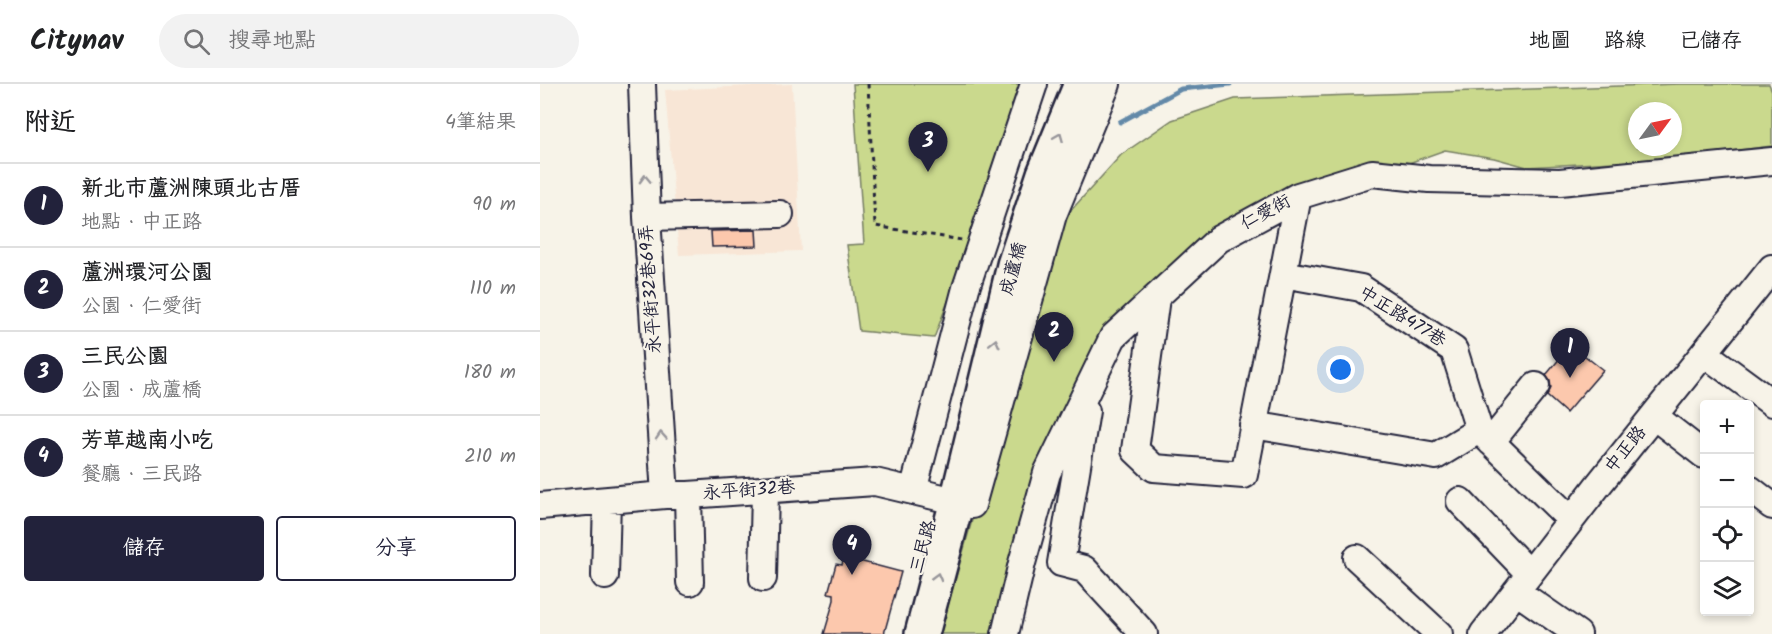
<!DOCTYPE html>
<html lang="zh-TW">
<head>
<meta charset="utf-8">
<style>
  body { margin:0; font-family:Kalam,"LXGW WenKai TC",sans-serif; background:#f2f2f2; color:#202124 }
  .controls { position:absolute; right:18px; bottom:18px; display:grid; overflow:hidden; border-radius:6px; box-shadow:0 3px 9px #0003 }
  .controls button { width:54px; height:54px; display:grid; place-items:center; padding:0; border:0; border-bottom:2px solid #e0e0e0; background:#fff; color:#202124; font:30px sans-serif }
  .compass { position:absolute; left:1088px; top:18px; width:54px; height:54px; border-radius:50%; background:#fff; box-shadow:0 3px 9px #0003; rotate:57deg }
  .you { position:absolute; left:801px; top:286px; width:21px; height:21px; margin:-15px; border:4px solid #fff; border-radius:50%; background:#1a73e8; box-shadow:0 0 0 9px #1a73e833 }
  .badge { display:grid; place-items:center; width:39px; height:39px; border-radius:50%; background:#22223b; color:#fff; font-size:20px; font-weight:700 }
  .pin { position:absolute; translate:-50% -50px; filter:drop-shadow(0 2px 3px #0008) }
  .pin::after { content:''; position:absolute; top:32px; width:21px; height:18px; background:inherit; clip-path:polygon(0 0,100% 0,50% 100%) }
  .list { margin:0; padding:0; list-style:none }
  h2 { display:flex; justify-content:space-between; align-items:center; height:78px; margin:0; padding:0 24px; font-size:26px }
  h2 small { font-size:20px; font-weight:400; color:#757577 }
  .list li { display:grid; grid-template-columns:39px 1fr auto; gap:18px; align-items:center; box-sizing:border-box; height:84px; padding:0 24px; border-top:2px solid #e0e0e0 }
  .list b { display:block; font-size:22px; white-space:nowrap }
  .list p { margin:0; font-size:20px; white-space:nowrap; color:#757577 }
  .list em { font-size:20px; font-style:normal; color:#757577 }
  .actions { display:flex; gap:12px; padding:18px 24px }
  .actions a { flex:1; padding:14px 0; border:2px solid #22223b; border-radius:6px; text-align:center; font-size:21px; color:#22223b }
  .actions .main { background:#22223b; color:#fff }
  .icon { flex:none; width:33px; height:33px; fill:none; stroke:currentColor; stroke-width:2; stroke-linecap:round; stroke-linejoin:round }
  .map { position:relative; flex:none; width:1232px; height:550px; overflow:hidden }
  header { display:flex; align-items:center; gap:36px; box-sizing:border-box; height:84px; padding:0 30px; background:#fff; border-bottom:2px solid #e0e0e0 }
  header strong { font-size:28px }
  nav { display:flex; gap:33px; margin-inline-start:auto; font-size:21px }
  .search { width:420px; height:54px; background:#f2f2f2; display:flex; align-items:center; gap:15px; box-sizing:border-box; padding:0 21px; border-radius:33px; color:#757577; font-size:22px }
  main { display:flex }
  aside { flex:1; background:#fff }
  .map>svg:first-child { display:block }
  .built { fill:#f8e6d6 }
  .green { fill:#cad98d; stroke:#767e64; stroke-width:1.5; fill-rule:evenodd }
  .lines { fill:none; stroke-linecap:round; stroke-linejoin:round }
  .stream { stroke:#6389a8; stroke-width:5 }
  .building { fill:#fcc8ad; stroke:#22223b; stroke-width:1.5 }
  .minor-casing { stroke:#22223b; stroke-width:30 }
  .major-casing { stroke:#22223b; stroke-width:38 }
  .path { stroke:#22223b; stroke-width:3; stroke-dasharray:4.5 4.5; stroke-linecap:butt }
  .minor { stroke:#f7f3e8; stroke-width:26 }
  .major { stroke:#f7f3e8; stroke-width:33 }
  .oneway { stroke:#97959a }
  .labels { text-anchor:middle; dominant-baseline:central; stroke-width:4.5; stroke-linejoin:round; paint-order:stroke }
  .street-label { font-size:18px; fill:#22223b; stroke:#f7f3e8 }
</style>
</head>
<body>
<header>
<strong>Citynav</strong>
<div class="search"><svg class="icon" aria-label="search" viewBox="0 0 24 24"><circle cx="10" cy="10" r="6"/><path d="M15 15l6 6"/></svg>搜尋地點</div>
<nav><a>地圖</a><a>路線</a><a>已儲存</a></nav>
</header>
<main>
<aside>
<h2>附近<small>4筆結果</small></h2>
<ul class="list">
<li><span class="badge">1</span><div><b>新北市蘆洲陳頭北古厝</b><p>地點 · 中正路</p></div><em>90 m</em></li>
<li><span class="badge">2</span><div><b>蘆洲環河公園</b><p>公園 · 仁愛街</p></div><em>110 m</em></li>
<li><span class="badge">3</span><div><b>三民公園</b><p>公園 · 成蘆橋</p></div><em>180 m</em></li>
<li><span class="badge">4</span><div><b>芳草越南小吃</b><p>餐廳 · 三民路</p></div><em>210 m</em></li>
</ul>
<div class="actions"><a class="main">儲存</a><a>分享</a></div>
</aside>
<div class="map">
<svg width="1232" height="550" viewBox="0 0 1232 550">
  <rect width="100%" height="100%" fill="#f7f3e8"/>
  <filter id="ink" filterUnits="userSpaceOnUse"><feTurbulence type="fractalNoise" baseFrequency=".0167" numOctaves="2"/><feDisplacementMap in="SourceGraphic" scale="12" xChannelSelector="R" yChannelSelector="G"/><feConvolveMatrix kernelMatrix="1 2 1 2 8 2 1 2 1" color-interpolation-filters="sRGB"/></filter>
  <g filter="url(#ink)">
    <!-- built -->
    <path class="built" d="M 252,0 L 261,167 L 139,171 L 125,6 Z"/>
    <!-- green -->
    <path class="green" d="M 313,0 L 478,0 L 484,4 L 485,15 L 394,254 L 319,247 L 307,161 L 324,160 Z
      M 1139,0 L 1229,0 L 1232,7 L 1232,62 L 1126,75 L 987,83 L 954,74 L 905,66 L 866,80 L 814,81 L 766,96 L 679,148 L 563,259 L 460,550 L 400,550 L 510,159 L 525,133 L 581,71 L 632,36 L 695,15 ZM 1097,27 L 1133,27 L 1133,63 L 1097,63 Z"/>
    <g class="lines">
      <!-- stream -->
      <path class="stream" d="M 580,38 L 641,5 L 690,0"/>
    </g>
    <!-- building -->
    <path class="building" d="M 216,146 L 217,162 L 172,163 L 171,147 Z
      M 1031,261 L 1063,286 L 1026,329 L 1007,312 L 1011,304 L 1010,297 L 1006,291 Z
      M 304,473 L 361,488 L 344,550 L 284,550 L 294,516 L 294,510 L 288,509 L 296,480 L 302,481 Z"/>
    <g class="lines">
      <defs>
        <path id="minor" d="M 102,0 L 107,133 L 125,411
          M 107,133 L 240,130
          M 743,190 L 821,204 L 914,266 L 939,346 L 1031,436
          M 616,214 L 595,366 L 614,384 L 704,391 L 758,112
          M 1164,269 L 1232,319
          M 546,327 L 521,479 L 544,485 L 604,550
          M 1114,332 L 1164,371
          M 713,341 L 896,372 L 939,346
          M 951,358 L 996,302
          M 1210,405 L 1232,422
          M 373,407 L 426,204 L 494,0
          M 148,411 L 150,498
          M 920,417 L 989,489
          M 0,422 L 125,411 L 148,411 L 335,398 L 432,421 L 513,131 L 567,0
          M 817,474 L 899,550
          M 65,492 L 67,416
          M 223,494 L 225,407
          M 976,507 L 1038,550
          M 465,550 L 482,479 L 507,389 L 573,253 L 679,155 L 758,112 L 832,89 L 889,95 L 1020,98 L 1232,77
          M 943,550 L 1059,400 L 1232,184"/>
        <path id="major" d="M 382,550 L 417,417 L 474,181 L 504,90 L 541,0"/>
      </defs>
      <!-- minor casing -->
      <use href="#minor" class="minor-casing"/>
      <!-- major casing -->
      <use href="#major" class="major-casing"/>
      <!-- path -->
      <path class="path" d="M 328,0 L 335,142 L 422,156"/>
      <!-- minor -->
      <use href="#minor" class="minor"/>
      <!-- major -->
      <use href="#major" class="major"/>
    </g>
    <!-- one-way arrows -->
    <defs><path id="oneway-chevron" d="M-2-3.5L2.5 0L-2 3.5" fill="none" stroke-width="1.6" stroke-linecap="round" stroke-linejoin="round" transform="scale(1.5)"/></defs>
    <g class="oneway">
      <use href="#oneway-chevron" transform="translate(519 53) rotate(-68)"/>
      <use href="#oneway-chevron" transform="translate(105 95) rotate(-92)"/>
      <use href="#oneway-chevron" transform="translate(455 259) rotate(-76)"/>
      <use href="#oneway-chevron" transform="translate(121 352) rotate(-94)"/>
      <use href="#oneway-chevron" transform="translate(397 493) rotate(-75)"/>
    </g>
  </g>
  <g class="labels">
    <!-- street labels -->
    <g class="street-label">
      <text transform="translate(726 129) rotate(-28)">仁愛街</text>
      <text transform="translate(474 185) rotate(-75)">成蘆橋</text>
      <text transform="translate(111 205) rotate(-94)">永平街32巷69弄</text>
      <text transform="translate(862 233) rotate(32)">中正路477巷</text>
      <text transform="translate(1086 366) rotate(-51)">中正路</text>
      <text transform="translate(209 407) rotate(-4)">永平街32巷</text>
      <text transform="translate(384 463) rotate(-74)">三民路</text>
    </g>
  </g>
</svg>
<div class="controls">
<button>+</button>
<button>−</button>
<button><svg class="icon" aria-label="locate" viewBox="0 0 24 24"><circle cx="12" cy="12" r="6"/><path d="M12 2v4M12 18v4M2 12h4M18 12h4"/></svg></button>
<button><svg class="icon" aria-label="layers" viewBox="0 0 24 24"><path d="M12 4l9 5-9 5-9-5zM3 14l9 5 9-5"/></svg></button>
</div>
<svg class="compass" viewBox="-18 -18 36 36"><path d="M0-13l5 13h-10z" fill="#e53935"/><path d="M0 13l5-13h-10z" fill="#757577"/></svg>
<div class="you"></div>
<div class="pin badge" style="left:1030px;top:294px">1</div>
<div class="pin badge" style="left:514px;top:278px">2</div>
<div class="pin badge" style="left:388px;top:88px">3</div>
<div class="pin badge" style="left:312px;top:491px">4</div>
</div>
</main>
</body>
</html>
